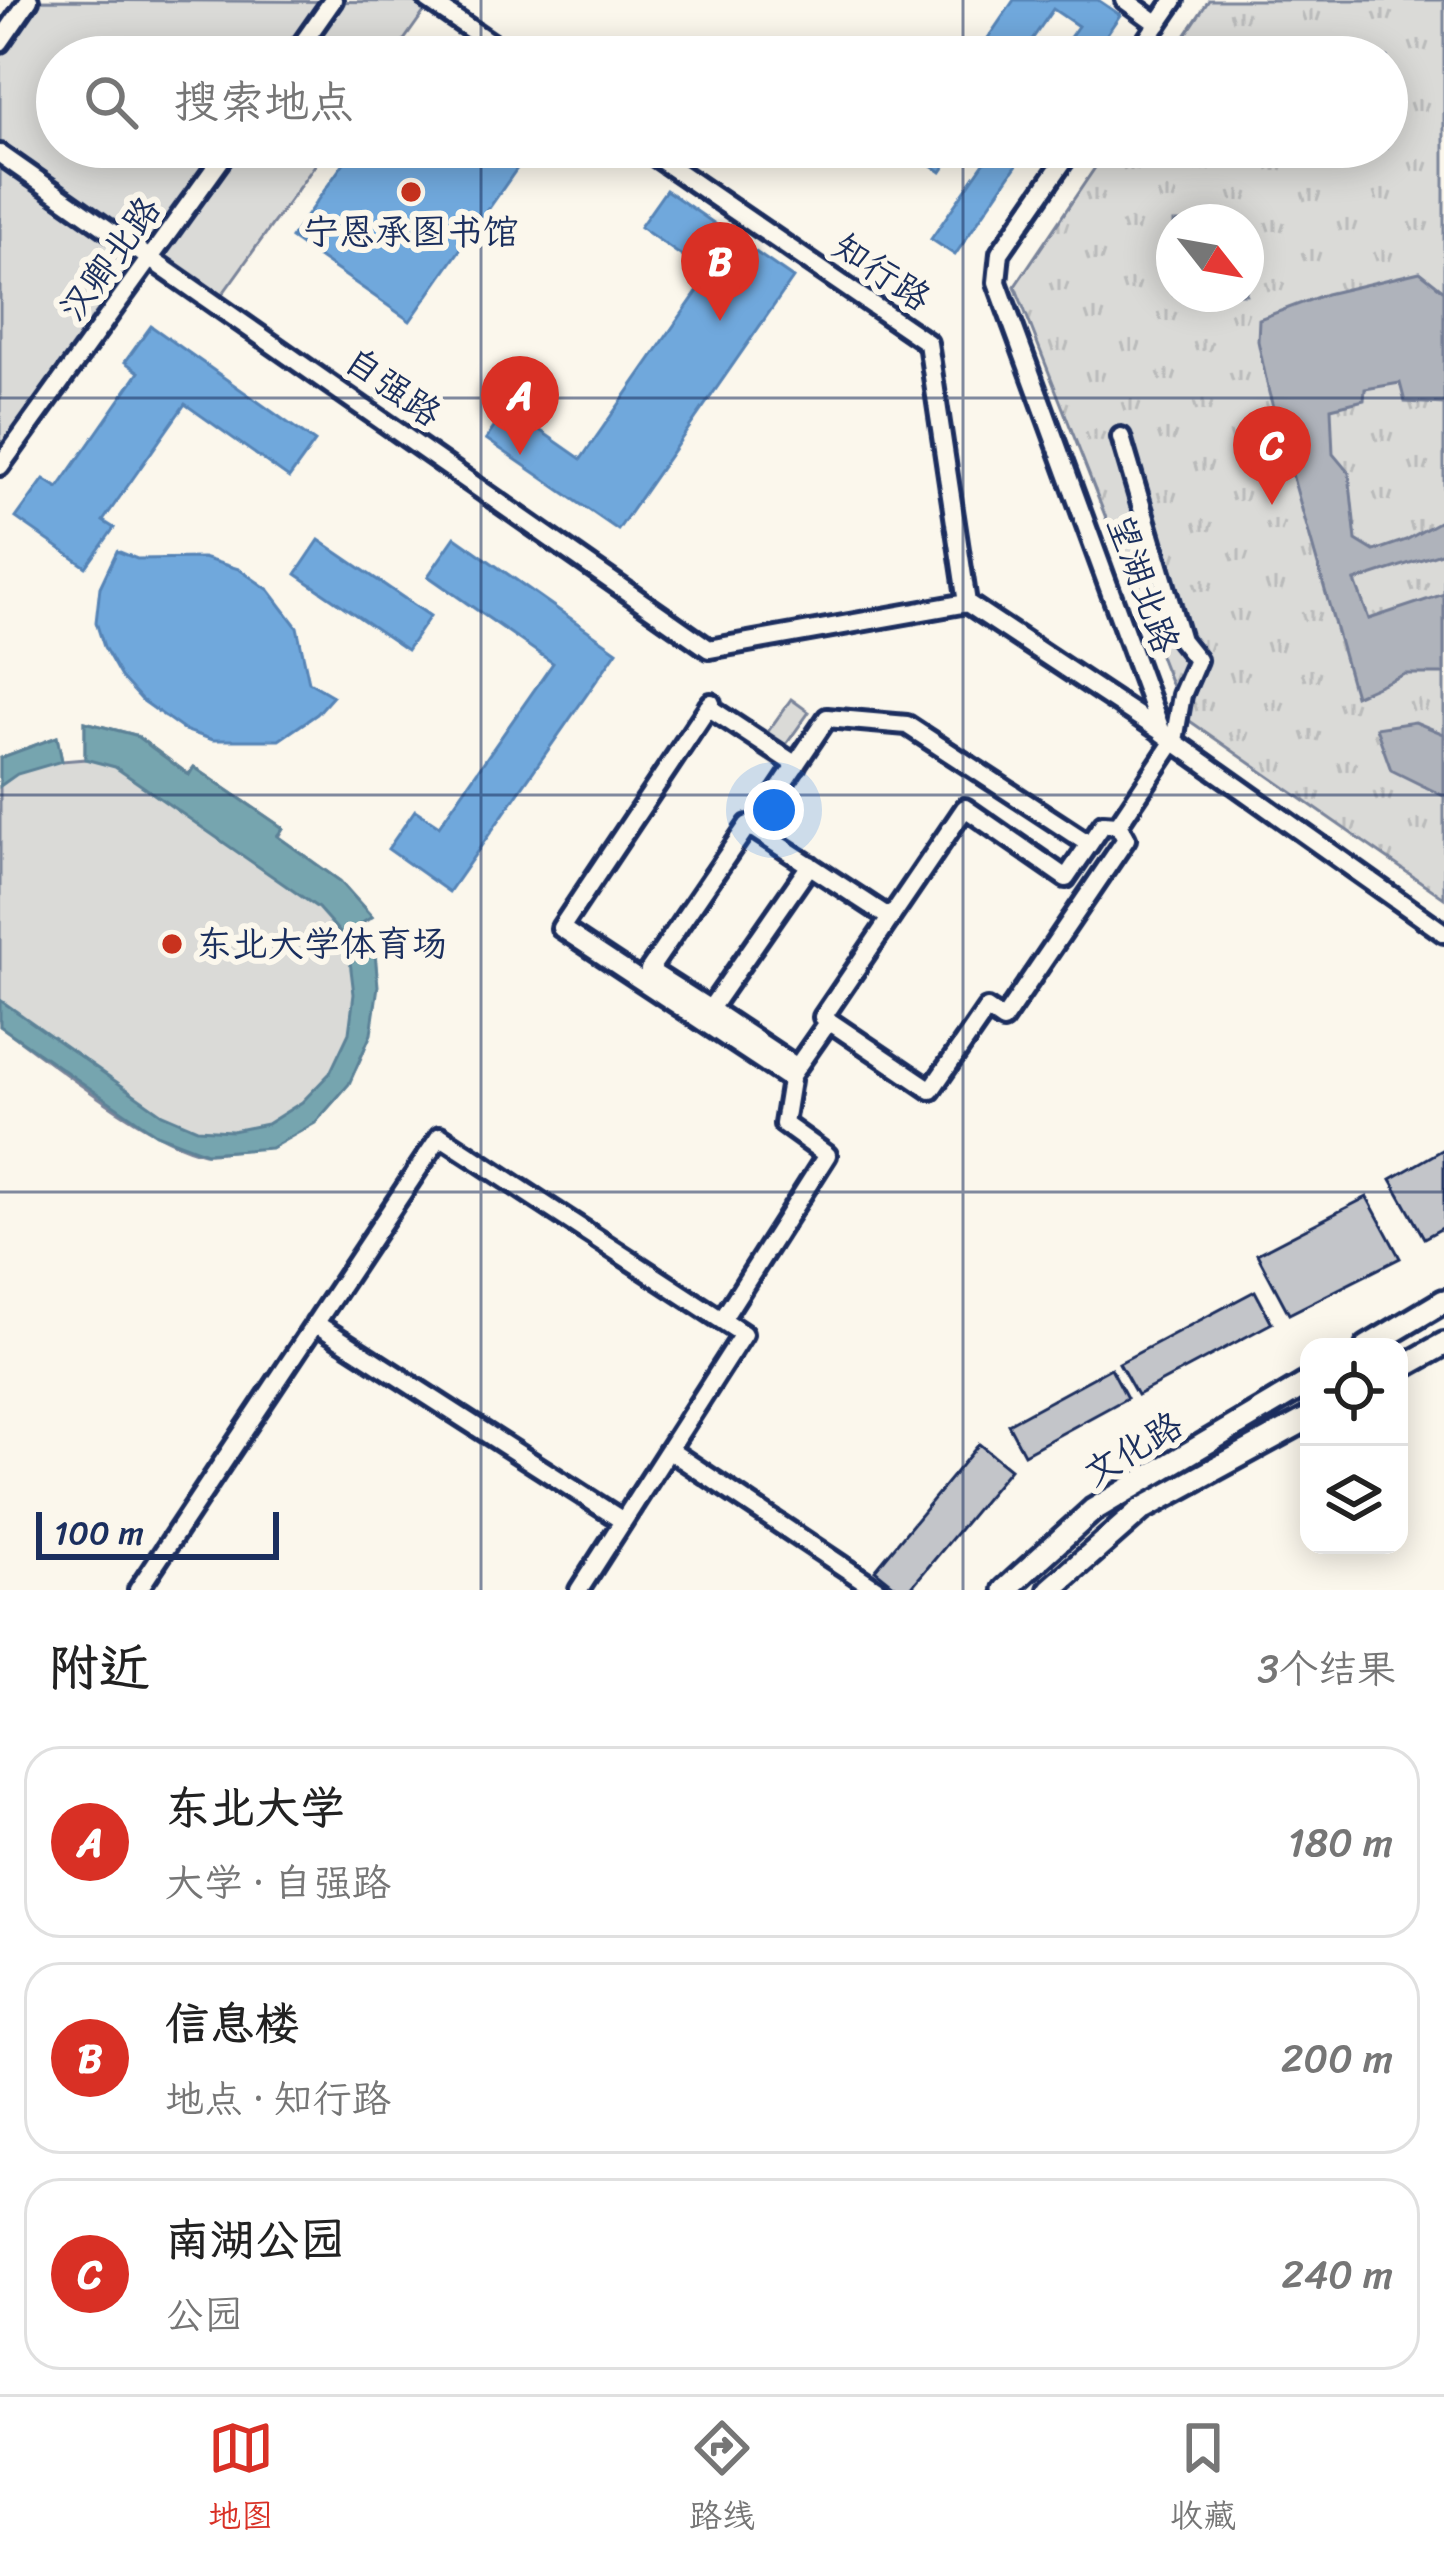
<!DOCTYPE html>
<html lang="zh">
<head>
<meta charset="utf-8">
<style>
  body { margin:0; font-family:Sriracha,"LXGW WenKai TC",sans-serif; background:#f2f2f2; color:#222 }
  .controls { position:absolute; right:36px; bottom:36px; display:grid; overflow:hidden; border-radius:24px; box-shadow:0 6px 30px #0003 }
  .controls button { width:108px; height:108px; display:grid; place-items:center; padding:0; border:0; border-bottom:3px solid #e0e0e0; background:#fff; color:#222; font:60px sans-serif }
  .compass { position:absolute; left:1156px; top:204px; width:108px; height:108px; border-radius:50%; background:#fff; box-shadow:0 6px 30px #0003; rotate:121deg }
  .scale { position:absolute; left:36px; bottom:30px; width:243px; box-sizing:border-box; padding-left:12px; border:6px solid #1b2f5e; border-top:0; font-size:33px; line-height:42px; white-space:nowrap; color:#1b2f5e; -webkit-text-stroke:9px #fbf7ec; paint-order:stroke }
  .you { position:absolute; left:774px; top:810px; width:42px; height:42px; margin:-30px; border:9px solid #fff; border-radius:50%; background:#1a73e8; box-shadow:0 0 0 18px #1a73e833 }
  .badge { display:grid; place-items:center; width:78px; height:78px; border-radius:50%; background:#d93025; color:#fff; font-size:39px; font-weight:700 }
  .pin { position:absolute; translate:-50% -99px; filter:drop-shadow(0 3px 6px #0008) }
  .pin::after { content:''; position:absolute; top:63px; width:42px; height:36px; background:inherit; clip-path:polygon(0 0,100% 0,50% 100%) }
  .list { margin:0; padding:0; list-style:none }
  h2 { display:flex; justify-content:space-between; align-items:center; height:156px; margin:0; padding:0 48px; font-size:51px }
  h2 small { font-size:39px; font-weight:400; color:#767676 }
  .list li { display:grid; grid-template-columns:78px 1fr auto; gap:36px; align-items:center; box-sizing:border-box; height:192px; margin:0 24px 24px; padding:0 24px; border:3px solid #e0e0e0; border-radius:36px }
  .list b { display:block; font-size:45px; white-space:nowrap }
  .list p { margin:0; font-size:39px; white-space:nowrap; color:#767676 }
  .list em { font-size:39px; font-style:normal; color:#767676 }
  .icon { flex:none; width:66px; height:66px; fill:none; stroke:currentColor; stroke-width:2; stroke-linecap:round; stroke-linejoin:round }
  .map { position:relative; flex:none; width:1444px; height:1590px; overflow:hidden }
  .search { position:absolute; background:#fff; box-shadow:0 6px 30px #0003; left:36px; right:36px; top:36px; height:132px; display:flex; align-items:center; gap:30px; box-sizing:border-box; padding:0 42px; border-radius:66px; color:#767676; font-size:45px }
  .sheet { height:804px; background:#fff }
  nav { display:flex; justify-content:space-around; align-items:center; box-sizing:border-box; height:168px; border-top:3px solid #e0e0e0; background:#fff; font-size:33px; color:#767676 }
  nav a { display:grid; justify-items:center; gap:6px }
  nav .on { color:#d93025 }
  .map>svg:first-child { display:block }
  .green { fill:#dadad7; stroke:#7a849a; stroke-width:3 }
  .park { fill:url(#park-tufts); stroke:#7a849a; stroke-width:3; fill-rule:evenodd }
  .water { fill:#afb3bb; stroke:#747e96; stroke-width:3 }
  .schools { fill:#6fa8dc; stroke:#5684b6; stroke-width:3 }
  .public { fill:#76a5af; stroke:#5b8297; stroke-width:3 }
  .building { fill:#c3c5c9; stroke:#1b2f5e; stroke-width:3 }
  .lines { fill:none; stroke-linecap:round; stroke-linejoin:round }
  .minor-casing { stroke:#1b2f5e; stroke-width:26 }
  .major-casing { stroke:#1b2f5e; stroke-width:30 }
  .minor { stroke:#fbf7ec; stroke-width:16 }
  .major { stroke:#fbf7ec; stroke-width:21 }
  .grid { fill:none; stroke:#1b2f5e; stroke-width:3; stroke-opacity:0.55 }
  .poi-dot { fill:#c8321e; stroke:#fbf7ec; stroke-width:4.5 }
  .labels { text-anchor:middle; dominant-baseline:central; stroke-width:12; stroke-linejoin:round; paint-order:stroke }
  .poi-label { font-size:36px; fill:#1b2f5e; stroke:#fbf7ec }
  .street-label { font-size:36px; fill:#1b2f5e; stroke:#fbf7ec }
</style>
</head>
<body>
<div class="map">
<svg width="1444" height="1590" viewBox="0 0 1444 1590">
  <defs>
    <pattern id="park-tufts" width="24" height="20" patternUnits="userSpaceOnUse" patternTransform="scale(3)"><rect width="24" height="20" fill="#dadad7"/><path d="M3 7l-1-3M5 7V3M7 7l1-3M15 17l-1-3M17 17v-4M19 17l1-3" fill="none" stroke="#babbbb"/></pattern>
  </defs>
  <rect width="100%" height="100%" fill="#fbf7ec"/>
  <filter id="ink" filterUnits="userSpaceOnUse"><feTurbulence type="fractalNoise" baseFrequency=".00833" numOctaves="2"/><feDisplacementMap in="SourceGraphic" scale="24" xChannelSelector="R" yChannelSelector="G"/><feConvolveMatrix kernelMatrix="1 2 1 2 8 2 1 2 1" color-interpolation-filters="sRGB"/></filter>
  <g filter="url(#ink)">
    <!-- green -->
    <path class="green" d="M 28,0 L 431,2 L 392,57 L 57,57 L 57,147 L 328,147 L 216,303 L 152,260 L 0,466 L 0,40 Z
      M 791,699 L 809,712 L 785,746 L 767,733 Z
      M 85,722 L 135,735 L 188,774 L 194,767 L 283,828 L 278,837 L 340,881 L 372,917 L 342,936 L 350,960 L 375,953 C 380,1007 370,1058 335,1100 C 304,1136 278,1147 231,1151 C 223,1152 212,1154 204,1153 C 147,1141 50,1061 0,1026 L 0,758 L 57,737 L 62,761 L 85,759 Z"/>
    <!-- park -->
    <path class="park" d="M 1209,0 L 1444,0 L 1444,898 L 1184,717 L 1015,286 L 1109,147 L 1387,147 L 1387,57 L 1171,57 ZM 1174,222 L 1246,222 L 1246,294 L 1174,294 Z"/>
    <!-- water -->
    <path class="water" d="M 1420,272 L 1444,291 L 1444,404 L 1405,402 L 1400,383 L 1365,389 L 1364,400 L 1331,408 L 1333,454 L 1349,473 L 1356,540 L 1374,551 L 1406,540 L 1444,519 L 1444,552 L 1355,581 L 1369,619 L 1444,594 L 1444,674 L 1405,674 L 1355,696 L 1269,393 L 1258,341 L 1259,319 L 1326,294 Z
      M 1415,722 L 1444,734 L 1444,796 L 1391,770 L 1376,728 Z"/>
    <!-- schools -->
    <path class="schools" d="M 1014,0 L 1098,0 L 1120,15 L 1091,57 L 1056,57 L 1078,26 L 1053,9 L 1020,57 L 975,57 Z
      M 355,147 L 532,147 L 410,321 L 291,238 Z
      M 913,147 L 958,147 L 941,172 L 911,151 Z
      M 995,147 L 1029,147 L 955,255 L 931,239 Z
      M 666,190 L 793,278 L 618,530 L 486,439 L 508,408 L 581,459 L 709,275 L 640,227 Z
      M 151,326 L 315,442 L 289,478 L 185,404 L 103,521 L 114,528 L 86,567 L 16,518 L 44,479 L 58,488 L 139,372 L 125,362 Z
      M 455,537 L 617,651 L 449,892 L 388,849 L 415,810 L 439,826 L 553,663 L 428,576 Z
      M 319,540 L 430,616 L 407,650 L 296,574 Z
      M 117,551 L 137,559 L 203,558 L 239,569 L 269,590 L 297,627 L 309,682 L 333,696 L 317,714 L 279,740 L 213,740 L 184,730 L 142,700 L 121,677 L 104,647 L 96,622 L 100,587 Z"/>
    <!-- public -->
    <path class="public" d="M 85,722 L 135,735 L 189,775 L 194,767 L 283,828 L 277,836 L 340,881 L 372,917 L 342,935 L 318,908 L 115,767 L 85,759 Z
      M 57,737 L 62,761 L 17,774 L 0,786 L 0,758 Z
      M 375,953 L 378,986 L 371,1034 L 349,1084 L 315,1123 L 271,1148 L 206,1153 L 156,1134 L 0,1026 L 0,1000 L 162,1114 L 197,1129 L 232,1131 L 267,1124 L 302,1102 L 330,1073 L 349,1033 L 354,994 L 350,961 Z"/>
    <!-- building -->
    <path class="building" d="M 1444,1149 L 1444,1227 L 1424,1238 L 1391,1179 Z
      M 1367,1197 L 1400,1258 L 1289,1314 L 1257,1254 Z
      M 1255,1291 L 1272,1323 L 1137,1395 L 1119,1363 Z
      M 1111,1368 L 1127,1398 L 1024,1454 L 1008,1424 Z
      M 979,1444 L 1010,1469 L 909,1590 L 900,1590 L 875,1570 Z"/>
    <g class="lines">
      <defs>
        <path id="minor" d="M 428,0 L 511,57
          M 1125,0 L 1158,24
          M 0,42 L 29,0
          M 293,57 L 333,0
          M 1135,57 L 1174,0
          M 642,147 L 928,343 L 967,603
          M 1073,147 L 1000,253 L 997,282 L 1162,733 L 1444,933
          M 0,154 L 709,649 L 967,603
          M 0,466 L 230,147
          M 967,603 L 1162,732
          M 711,703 L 561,928 L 791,1080 L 784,1124 L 827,1155 L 722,1320
          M 708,707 L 796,765
          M 1118,825 L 1126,839 L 1003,1020 L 987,1009 L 931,1090 L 823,1017 L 965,808 L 1066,878 L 1103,824 L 1118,825 L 1174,741 L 1182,695 L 1197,660 L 1181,640 L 1121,437
          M 753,828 L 827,718 L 907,725 L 1089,844
          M 710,1009 L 649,970 L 748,825 L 890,918
          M 797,1067 L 710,1009 L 810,865
          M 792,1074 L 829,1021
          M 315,1323 L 623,1521
          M 669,1450 L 878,1590
          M 138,1590 L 440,1136 L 743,1334 L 579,1590"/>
        <path id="major" d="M 1367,1347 L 1444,1301
          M 1399,1369 L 1444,1344
          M 1005,1590 L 1093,1510 L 1309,1382
          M 1050,1590 L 1142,1509 L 1309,1418"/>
      </defs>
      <!-- minor casing -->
      <use href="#minor" class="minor-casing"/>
      <!-- major casing -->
      <use href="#major" class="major-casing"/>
      <!-- minor -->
      <use href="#minor" class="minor"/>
      <!-- major -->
      <use href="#major" class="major"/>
    </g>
  </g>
  <!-- grid -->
  <path class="grid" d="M 481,0 L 481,57M 963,0 L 963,57M 481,147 L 481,1590M 963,147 L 963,1590M 0,398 L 1444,398M 0,795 L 1444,795M 0,1192 L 1444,1192"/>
  <!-- markers -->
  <g class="poi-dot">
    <circle cx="411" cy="192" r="12"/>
    <circle cx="172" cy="944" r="12"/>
  </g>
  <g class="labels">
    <!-- poi labels -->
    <g class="poi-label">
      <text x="411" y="232">宁恩承图书馆</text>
      <text x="196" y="944" text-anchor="start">东北大学体育场</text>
    </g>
    <!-- street labels -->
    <g class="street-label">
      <text transform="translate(110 259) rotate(-54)">汉卿北路</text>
      <text transform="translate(882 272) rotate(34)">知行路</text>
      <text transform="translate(393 387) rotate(35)">自强路</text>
      <text transform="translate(1143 584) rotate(70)">望湖北路</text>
      <text transform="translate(1133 1449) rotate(-31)">文化路</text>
    </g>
  </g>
</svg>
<div class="controls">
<button><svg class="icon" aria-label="locate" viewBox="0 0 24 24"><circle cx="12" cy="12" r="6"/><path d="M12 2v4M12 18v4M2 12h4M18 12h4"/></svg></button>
<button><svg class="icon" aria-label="layers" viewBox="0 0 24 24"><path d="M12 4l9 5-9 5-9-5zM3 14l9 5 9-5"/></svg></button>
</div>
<svg class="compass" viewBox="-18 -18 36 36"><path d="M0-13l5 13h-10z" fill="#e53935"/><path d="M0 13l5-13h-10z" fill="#767676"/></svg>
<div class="scale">100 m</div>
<div class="you"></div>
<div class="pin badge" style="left:520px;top:455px">A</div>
<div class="pin badge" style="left:720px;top:321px">B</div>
<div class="pin badge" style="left:1272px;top:505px">C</div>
<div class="search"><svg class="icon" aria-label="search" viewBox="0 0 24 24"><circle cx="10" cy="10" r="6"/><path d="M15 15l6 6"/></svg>搜索地点</div>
</div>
<section class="sheet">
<h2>附近<small>3个结果</small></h2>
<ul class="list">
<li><span class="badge">A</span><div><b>东北大学</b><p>大学 · 自强路</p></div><em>180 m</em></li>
<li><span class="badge">B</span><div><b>信息楼</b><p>地点 · 知行路</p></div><em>200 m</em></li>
<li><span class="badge">C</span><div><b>南湖公园</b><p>公园</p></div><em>240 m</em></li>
</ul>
</section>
<nav>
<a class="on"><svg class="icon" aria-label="map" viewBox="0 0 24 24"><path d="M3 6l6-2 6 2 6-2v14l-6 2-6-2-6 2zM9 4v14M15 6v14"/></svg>地图</a>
<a><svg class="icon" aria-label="directions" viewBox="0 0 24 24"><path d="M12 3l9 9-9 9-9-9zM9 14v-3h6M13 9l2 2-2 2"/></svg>路线</a>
<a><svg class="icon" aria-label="saved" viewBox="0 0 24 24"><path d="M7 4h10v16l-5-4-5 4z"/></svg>收藏</a>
</nav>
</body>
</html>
